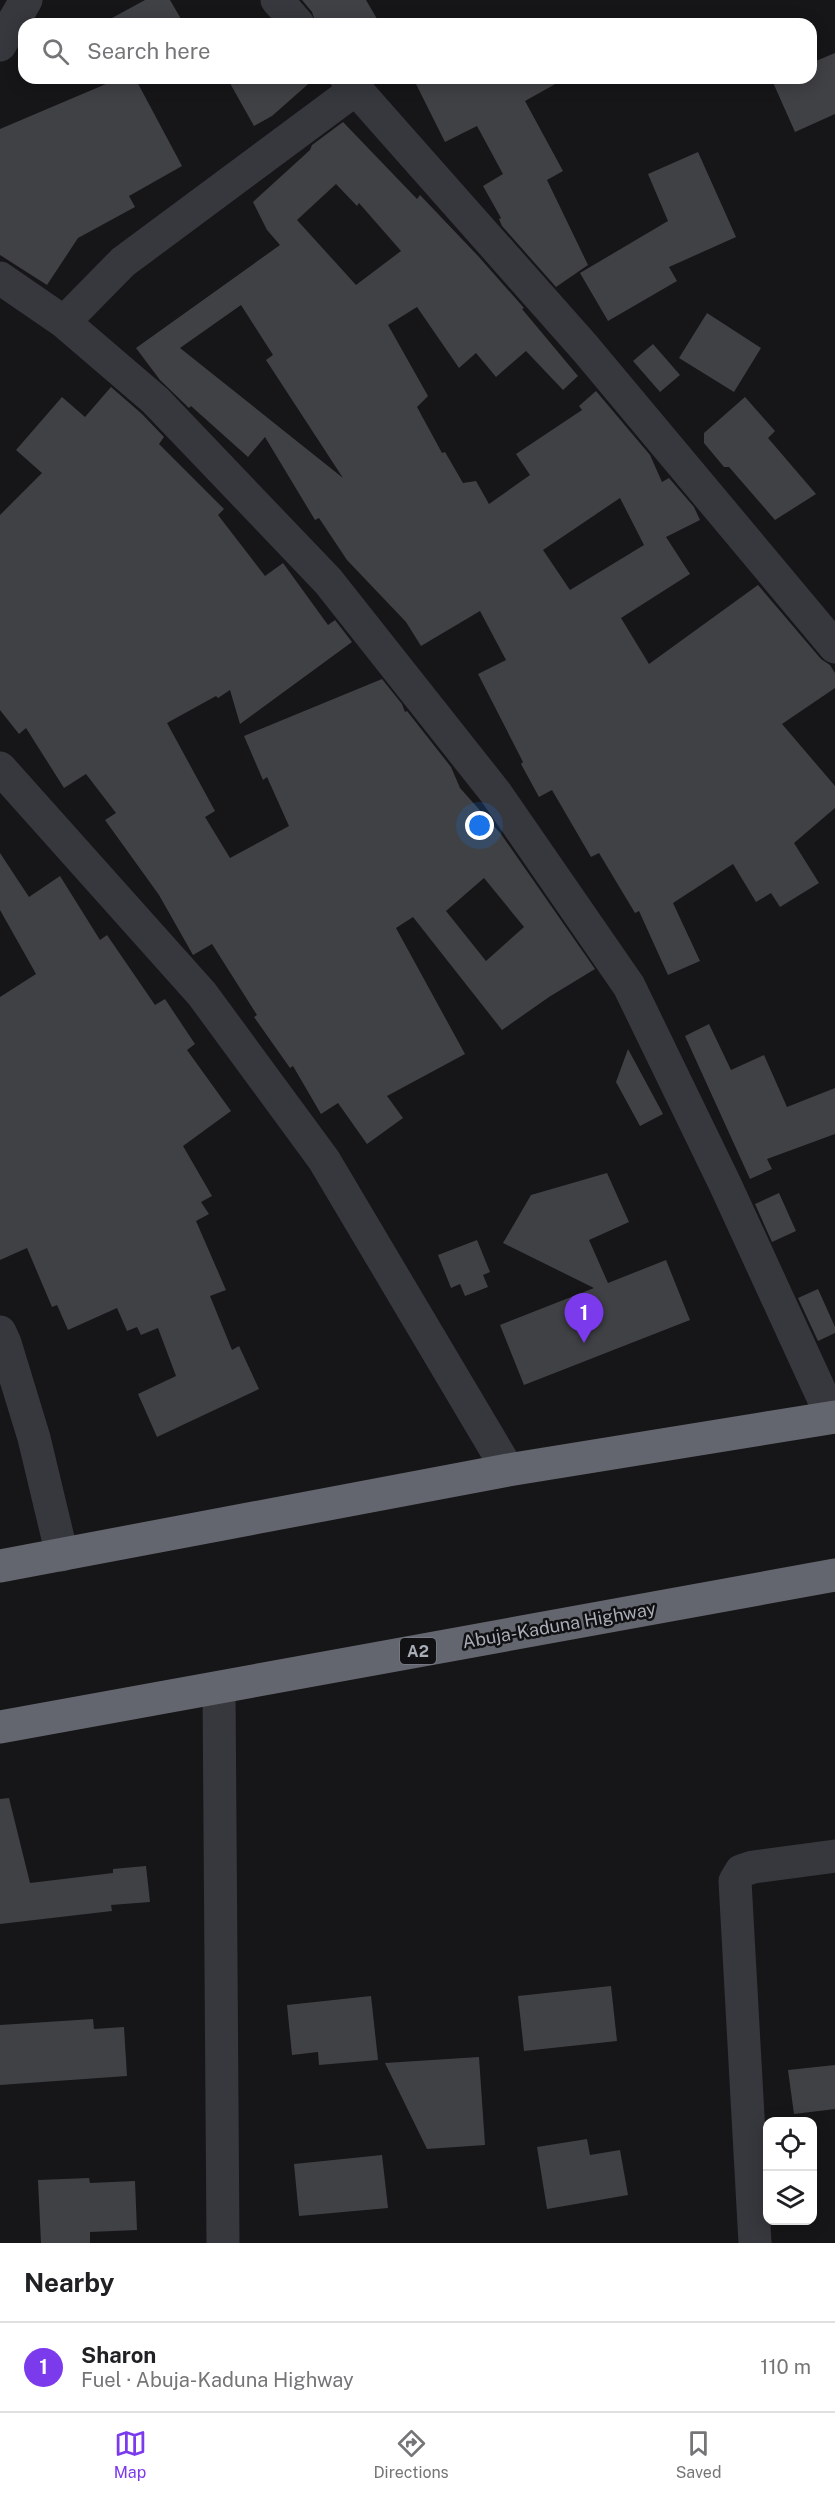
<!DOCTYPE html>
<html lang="en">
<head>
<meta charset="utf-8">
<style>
  body { margin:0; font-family:"Public Sans",sans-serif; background:#f6f6f6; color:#202124 }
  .controls { position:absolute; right:18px; bottom:18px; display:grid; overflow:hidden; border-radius:12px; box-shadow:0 3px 15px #0003 }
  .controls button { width:54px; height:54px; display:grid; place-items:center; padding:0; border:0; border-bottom:2px solid #e0e0e0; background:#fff; color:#202124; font:30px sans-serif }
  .you { position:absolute; left:480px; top:826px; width:21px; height:21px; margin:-15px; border:4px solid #fff; border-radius:50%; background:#1a73e8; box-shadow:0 0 0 9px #1a73e833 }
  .badge { display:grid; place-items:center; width:39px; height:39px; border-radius:50%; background:#7c3aed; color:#fff; font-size:20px; font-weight:700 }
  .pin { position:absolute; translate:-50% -50px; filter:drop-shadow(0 2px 3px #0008) }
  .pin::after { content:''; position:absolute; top:32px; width:21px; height:18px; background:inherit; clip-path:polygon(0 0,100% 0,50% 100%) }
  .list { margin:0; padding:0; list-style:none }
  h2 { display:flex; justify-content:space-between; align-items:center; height:78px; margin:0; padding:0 24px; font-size:26px }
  h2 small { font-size:20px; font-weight:400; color:#757577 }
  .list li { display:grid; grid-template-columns:39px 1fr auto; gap:18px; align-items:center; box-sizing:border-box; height:90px; padding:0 24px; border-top:2px solid #e0e0e0 }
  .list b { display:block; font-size:22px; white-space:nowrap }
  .list p { margin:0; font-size:20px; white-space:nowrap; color:#757577 }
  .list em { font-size:20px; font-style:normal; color:#757577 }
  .icon { flex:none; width:33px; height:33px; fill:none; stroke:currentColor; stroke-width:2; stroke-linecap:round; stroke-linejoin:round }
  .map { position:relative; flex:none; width:835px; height:2243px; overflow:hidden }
  .search { position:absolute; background:#fff; box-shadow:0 3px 15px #0003; left:18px; right:18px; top:18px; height:66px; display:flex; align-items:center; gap:15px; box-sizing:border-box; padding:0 21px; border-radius:18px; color:#757577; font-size:22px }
  .sheet { height:168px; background:#fff }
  nav { display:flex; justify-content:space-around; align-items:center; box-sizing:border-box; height:84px; border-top:2px solid #e0e0e0; background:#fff; font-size:16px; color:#757577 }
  nav a { display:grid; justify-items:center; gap:3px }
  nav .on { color:#7c3aed }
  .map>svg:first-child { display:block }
  .building { fill:#404145; fill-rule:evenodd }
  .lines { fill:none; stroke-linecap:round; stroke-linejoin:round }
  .street { stroke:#37383d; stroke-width:33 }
  .highway { stroke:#63666e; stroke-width:33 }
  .labels { text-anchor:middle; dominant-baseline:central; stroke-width:5; stroke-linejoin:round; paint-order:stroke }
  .shield { fill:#111113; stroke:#7b7e86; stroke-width:1.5 }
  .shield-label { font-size:16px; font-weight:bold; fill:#a8adb8 }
  .street-label { font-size:18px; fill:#a8adb8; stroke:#111113 }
</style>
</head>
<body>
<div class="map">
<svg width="835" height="2243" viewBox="0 0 835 2243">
  <rect width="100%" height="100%" fill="#161618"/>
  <!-- building -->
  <path class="building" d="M 145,0 L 170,0 L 184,24 L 101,24 Z
    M 302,0 L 366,0 L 380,24 L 316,24 L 312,12 Z
    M 835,53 L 835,114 L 795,132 L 771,78 L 811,78 L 811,63 Z
    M 120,78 L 135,78 L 182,166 L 129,196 L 135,207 L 78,238 L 47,285 L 0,255 L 0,129 Z
    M 227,78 L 315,78 L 272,116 L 254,126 Z
    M 413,78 L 566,78 L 525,101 L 563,171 L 547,180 L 588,265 L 556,287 L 502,226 L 499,219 L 501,218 L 483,186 L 503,174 L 477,126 L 445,142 Z
    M 343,122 L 417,199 L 420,195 L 479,257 L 524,308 L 522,309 L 578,376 L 563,390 L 526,351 L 496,377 L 476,353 L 459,368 L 417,307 L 388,325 L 428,396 L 417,407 L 442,453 L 445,452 L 463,483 L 476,481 L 489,504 L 530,475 L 516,454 L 582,410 L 579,406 L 596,391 L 650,455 L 662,482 L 669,478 L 694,507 L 700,520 L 666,537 L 690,574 L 621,618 L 649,664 L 758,585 L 821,659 L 830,665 L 835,673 L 835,688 L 782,724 L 835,786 L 835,808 L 794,843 L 819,883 L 780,907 L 771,893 L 756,902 L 733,864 L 673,903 L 700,961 L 668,975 L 639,911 L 635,913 L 599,853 L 591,857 L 552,790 L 539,797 L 521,764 L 523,762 L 478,674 L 506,660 L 480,611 L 421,646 L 406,622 L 347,560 L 319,518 L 315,520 L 265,437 L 248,457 L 191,406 L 189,408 L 160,380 L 136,348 L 280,245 L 267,230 L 253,202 L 310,150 L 312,145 ZM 336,184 L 357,206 L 359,203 L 401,251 L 356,285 L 297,220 ZM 241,305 L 273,355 L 266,360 L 343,478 L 180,348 ZM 620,498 L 644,545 L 570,590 L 543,550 Z
    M 698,152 L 736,237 L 669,267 L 677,281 L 608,321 L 580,273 L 668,221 L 648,174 Z
    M 707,313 L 761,348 L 734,392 L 679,358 Z
    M 653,344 L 680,375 L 660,392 L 633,361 Z
    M 111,387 L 142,414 L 164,437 L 159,444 L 224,509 L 218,515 L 265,576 L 283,563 L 328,625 L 335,620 L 352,642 L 240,724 L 230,690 L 218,698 L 216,696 L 167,723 L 215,811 L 205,817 L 230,858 L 289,826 L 267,777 L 263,780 L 244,736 L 382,679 L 402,704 L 405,712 L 407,711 L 451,767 L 460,788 L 501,834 L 595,969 L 549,997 L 502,1030 L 413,917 L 396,928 L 465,1054 L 387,1096 L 403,1118 L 367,1144 L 338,1103 L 321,1114 L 293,1066 L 290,1068 L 254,1017 L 257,1015 L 212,944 L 193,955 L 159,895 L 105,820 L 116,813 L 86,774 L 64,788 L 26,728 L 19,734 L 0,710 L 0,515 L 42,473 L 16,450 L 62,397 L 85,417 ZM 484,878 L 524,927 L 486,961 L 446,911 Z
    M 745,397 L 775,431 L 768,438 L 816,494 L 775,520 L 729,467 L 724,467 L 704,443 L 704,433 Z
    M 0,853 L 29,897 L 60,876 L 100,940 L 107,935 L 155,1005 L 165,999 L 195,1044 L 187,1050 L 231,1111 L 183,1146 L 212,1196 L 201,1202 L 209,1214 L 196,1221 L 226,1290 L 210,1296 L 232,1350 L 239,1346 L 259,1389 L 157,1437 L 138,1394 L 176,1376 L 158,1328 L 141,1335 L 137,1327 L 127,1331 L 117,1308 L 68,1330 L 57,1305 L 52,1307 L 27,1248 L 0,1260 L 0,997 L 36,974 L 0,910 Z
    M 709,1024 L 731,1070 L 764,1055 L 787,1107 L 835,1088 L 835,1134 L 767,1159 L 772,1169 L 750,1179 L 685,1036 Z
    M 628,1049 L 663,1114 L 640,1126 L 616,1082 Z
    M 607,1173 L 629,1222 L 589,1240 L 608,1283 L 666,1260 L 690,1320 L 524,1385 L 500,1325 L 594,1288 L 503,1243 L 531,1195 Z
    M 779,1193 L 796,1231 L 772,1242 L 755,1204 Z
    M 477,1240 L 490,1272 L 483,1275 L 488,1287 L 465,1296 L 460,1284 L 451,1288 L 438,1255 Z
    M 818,1289 L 835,1327 L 835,1333 L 818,1341 L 798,1298 Z
    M 9,1798 L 30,1883 L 113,1873 L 113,1869 L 146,1866 L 150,1902 L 111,1905 L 112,1911 L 0,1924 L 0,1799 Z
    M 611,1986 L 617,2041 L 524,2051 L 518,1996 Z
    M 371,1996 L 378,2060 L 319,2065 L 318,2052 L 292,2055 L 287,2005 Z
    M 93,2019 L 94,2029 L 124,2027 L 127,2076 L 0,2085 L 0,2025 Z
    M 479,2057 L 485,2145 L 427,2149 L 385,2063 Z
    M 835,2065 L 835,2109 L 794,2114 L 788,2070 Z
    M 587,2139 L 590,2155 L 620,2150 L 628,2195 L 547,2209 L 537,2147 Z
    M 382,2155 L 388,2208 L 299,2216 L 294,2164 Z
    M 89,2178 L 90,2183 L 135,2181 L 137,2230 L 90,2232 L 90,2243 L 41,2243 L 38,2180 Z"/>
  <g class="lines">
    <!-- street -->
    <path class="street" d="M 277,0 L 298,24
      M 0,45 L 26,0
      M 346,78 L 585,348 L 835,647
      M 0,278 L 64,322 L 155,400 L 328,581 L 495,792 L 629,986 L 725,1184 L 832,1417
      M 64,322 L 123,262 L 356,89
      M 0,768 L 202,994 L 324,1160 L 508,1470
      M 0,1332 L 5,1343 L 34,1438 L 62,1555
      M 219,1688 L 223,2243
      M 755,2243 L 735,1881 L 741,1871 L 753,1867 L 835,1856"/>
    <!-- highway -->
    <path class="highway" d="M 0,1566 L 508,1470 L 835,1417
      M 0,1727 L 835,1575"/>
  </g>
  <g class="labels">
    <!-- shield labels -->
    <rect class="shield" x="400" y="1638" width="36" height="26" rx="4.5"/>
    <g class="shield-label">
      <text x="418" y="1651">A2</text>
    </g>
    <!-- street labels -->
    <g class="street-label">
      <text transform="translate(559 1625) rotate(-10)">Abuja-Kaduna Highway</text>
    </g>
  </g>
</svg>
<div class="controls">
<button><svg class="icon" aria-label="locate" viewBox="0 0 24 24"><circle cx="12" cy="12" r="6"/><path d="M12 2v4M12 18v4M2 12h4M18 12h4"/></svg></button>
<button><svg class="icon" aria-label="layers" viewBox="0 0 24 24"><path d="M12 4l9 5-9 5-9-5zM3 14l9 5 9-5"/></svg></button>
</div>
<div class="you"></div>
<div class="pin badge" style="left:584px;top:1343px">1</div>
<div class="search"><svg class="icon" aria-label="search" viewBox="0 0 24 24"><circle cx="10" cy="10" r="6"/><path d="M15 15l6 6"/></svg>Search here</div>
</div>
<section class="sheet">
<h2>Nearby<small></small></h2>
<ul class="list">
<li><span class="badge">1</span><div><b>Sharon</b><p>Fuel · Abuja-Kaduna Highway</p></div><em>110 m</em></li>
</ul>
</section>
<nav>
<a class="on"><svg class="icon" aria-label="map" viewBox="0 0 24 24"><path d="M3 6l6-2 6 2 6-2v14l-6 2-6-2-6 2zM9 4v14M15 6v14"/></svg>Map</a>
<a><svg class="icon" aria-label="directions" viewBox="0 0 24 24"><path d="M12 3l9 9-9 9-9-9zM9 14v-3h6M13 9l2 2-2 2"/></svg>Directions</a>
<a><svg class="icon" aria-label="saved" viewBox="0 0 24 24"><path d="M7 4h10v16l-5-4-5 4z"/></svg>Saved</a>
</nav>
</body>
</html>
